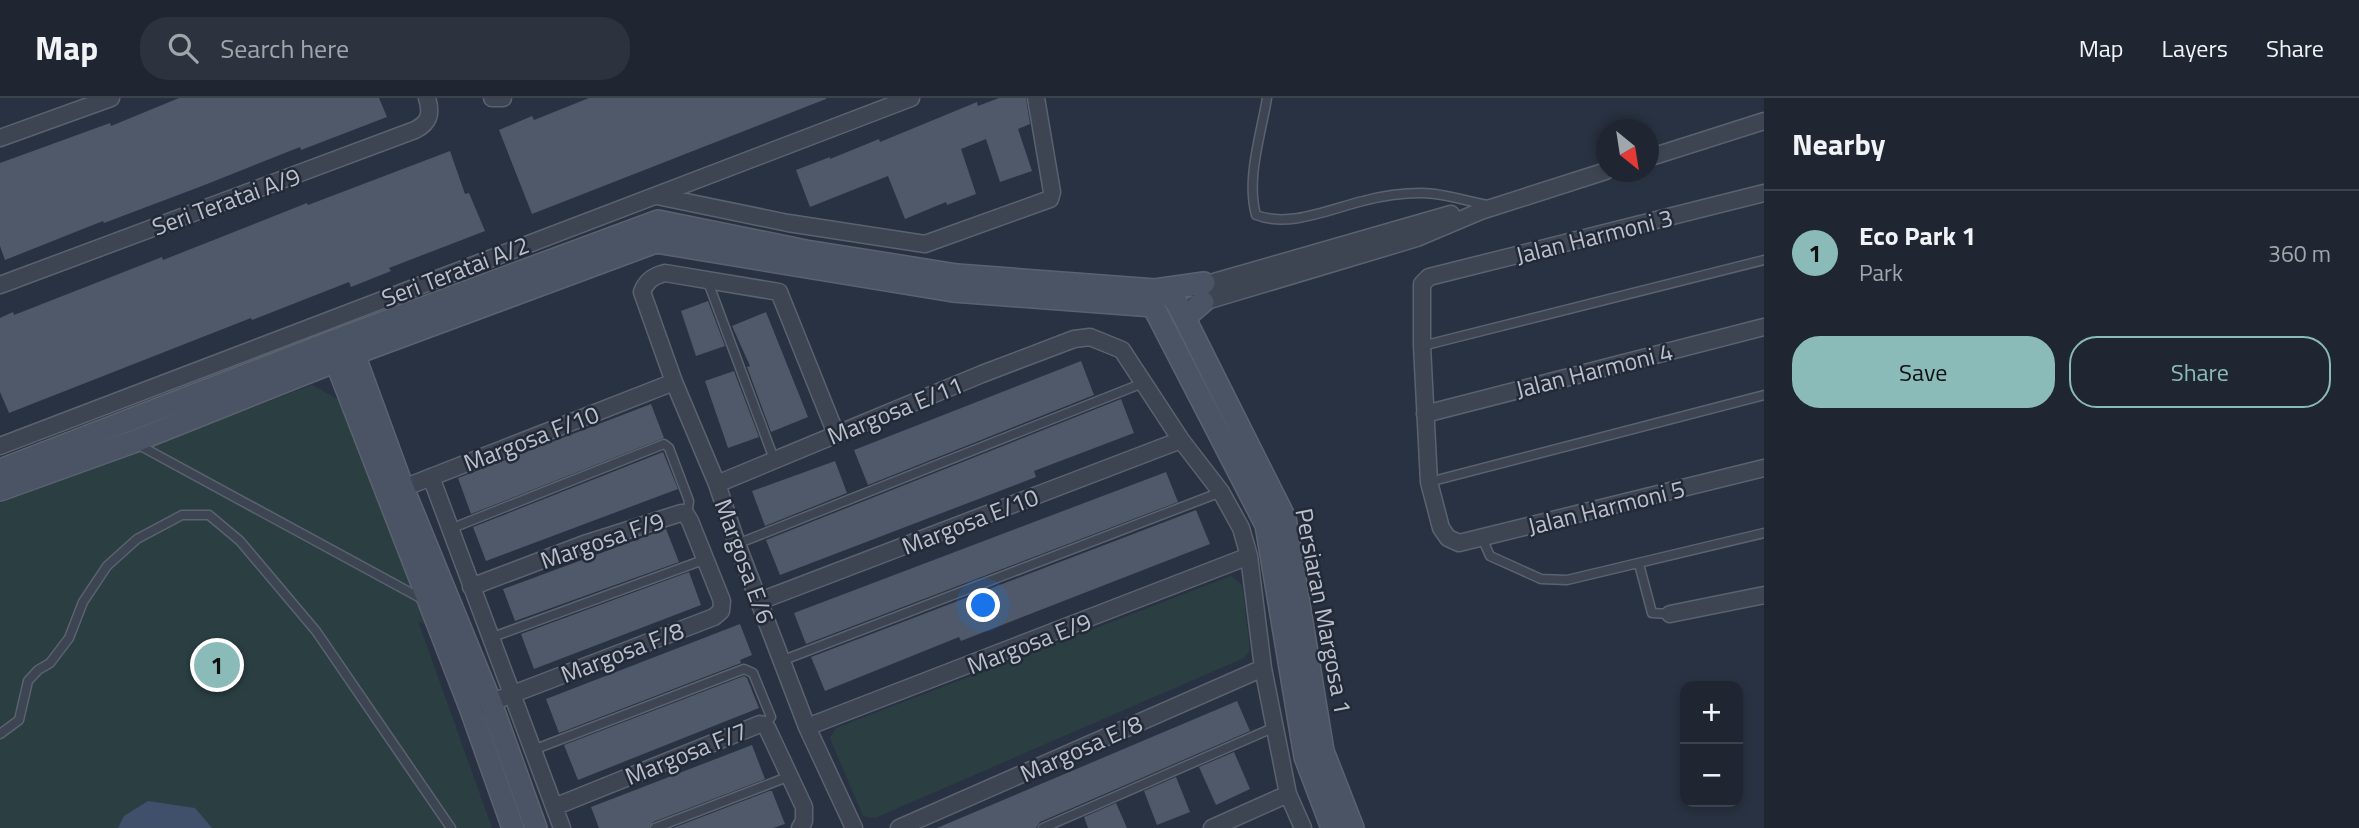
<!DOCTYPE html>
<html lang="en">
<head>
<meta charset="utf-8">
<style>
  body { margin:0; font-family:"Titillium Web",sans-serif; background:#2c323e; color:#f1f3f6 }
  .controls { position:absolute; right:21px; bottom:21px; display:grid; overflow:hidden; border-radius:14px; box-shadow:0 4px 10px #0003 }
  .controls button { width:63px; height:63px; display:grid; place-items:center; padding:0; border:0; border-bottom:2px solid #3c434d; background:#1f2632; color:#f1f3f6; font:35px sans-serif }
  .compass { position:absolute; left:1596px; top:21px; width:63px; height:63px; border-radius:50%; background:#1f2632; box-shadow:0 4px 10px #0003; rotate:150deg }
  .you { position:absolute; left:984px; top:508px; width:24px; height:24px; margin:-18px; border:5px solid #fff; border-radius:50%; background:#1a73e8; box-shadow:0 0 0 10px #1a73e833 }
  .badge { display:grid; place-items:center; width:46px; height:46px; border-radius:50%; background:#8bbbb9; color:#111; font-size:23px; font-weight:700 }
  .pin { position:absolute; translate:-50% -50%; border:4px solid #fff; box-shadow:0 2px 7px #0006 }
  .list { margin:0; padding:0; list-style:none }
  h2 { display:flex; justify-content:space-between; align-items:center; height:91px; margin:0; padding:0 28px; font-size:30px }
  h2 small { font-size:23px; font-weight:400; color:#a1a5ac }
  .list li { display:grid; grid-template-columns:46px 1fr auto; gap:21px; align-items:center; box-sizing:border-box; height:126px; padding:0 28px; border-top:2px solid #3c434d }
  .list b { display:block; font-size:26px; white-space:nowrap }
  .list p { margin:0; font-size:23px; white-space:nowrap; color:#a1a5ac }
  .list em { font-size:23px; font-style:normal; color:#a1a5ac }
  .actions { display:flex; gap:14px; padding:21px 28px }
  .actions a { flex:1; padding:16px 0; border:2px solid #8bbbb9; border-radius:28px; text-align:center; font-size:24px; color:#8bbbb9 }
  .actions .main { background:#8bbbb9; color:#111 }
  .icon { flex:none; width:38px; height:38px; fill:none; stroke:currentColor; stroke-width:2; stroke-linecap:round; stroke-linejoin:round }
  .map { position:relative; flex:none; width:1764px; height:730px; overflow:hidden }
  header { display:flex; align-items:center; gap:42px; box-sizing:border-box; height:98px; padding:0 35px; background:#1f2632; border-bottom:2px solid #3c434d }
  header strong { font-size:33px }
  nav { display:flex; gap:38px; margin-inline-start:auto; font-size:24px }
  .search { width:490px; height:63px; background:#2c323e; display:flex; align-items:center; gap:18px; box-sizing:border-box; padding:0 24px; border-radius:28px; color:#a1a5ac; font-size:26px }
  main { display:flex }
  aside { flex:1; background:#1f2632 }
  .map>svg:first-child { display:block }
  .green { fill:#2b3f43 }
  .water { fill:#404f6a }
  .building { fill:#4f596a }
  .lines { fill:none; stroke-linecap:round; stroke-linejoin:round }
  .lane-casing { stroke:#5b626f; stroke-width:11 }
  .street-casing { stroke:#5b626f; stroke-width:19 }
  .secondary-casing { stroke:#5b626f; stroke-width:24 }
  .lane { stroke:#3d4552; stroke-width:8 }
  .street { stroke:#3d4552; stroke-width:16 }
  .secondary { stroke:#4b5464; stroke-width:21 }
  .labels { text-anchor:middle; dominant-baseline:central; stroke-width:5; stroke-linejoin:round; paint-order:stroke }
  .street-label { font-size:24px; fill:#bac0cb; stroke:#222937 }
</style>
</head>
<body>
<header>
<strong>Map</strong>
<div class="search"><svg class="icon" aria-label="search" viewBox="0 0 24 24"><circle cx="10" cy="10" r="6"/><path d="M15 15l6 6"/></svg>Search here</div>
<nav><a>Map</a><a>Layers</a><a>Share</a></nav>
</header>
<main>
<div class="map">
<svg width="1764" height="730" viewBox="0 0 1764 730">
  <rect width="100%" height="100%" fill="#293242"/>
  <!-- green -->
  <path class="green" d="M 312,287 L 341,303 L 426,527 L 418,523 L 492,730 L 0,730 L 0,405 Z
    M 1231,478 L 1242,487 L 1250,552 L 1244,560 L 875,720 L 863,718 L 830,640 L 836,630 Z"/>
  <!-- water -->
  <path class="water" d="M 148,703 L 195,710 L 212,730 L 118,730 L 124,718 Z"/>
  <!-- building -->
  <path class="building" d="M 179,0 L 379,0 L 387,19 L 301,52 L 300,49 L 202,88 L 104,125 L 103,123 L 5,162 L 0,148 L 0,65 L 110,25 L 111,28 Z
    M 589,0 L 826,0 L 826,1 L 532,116 L 499,32 L 532,18 L 534,22 Z
    M 999,0 L 1026,0 L 1030,26 L 1018,31 L 1032,73 L 1000,84 L 986,41 L 961,51 L 976,96 L 947,107 L 946,104 L 905,121 L 888,78 L 810,109 L 796,72 L 830,59 L 830,61 L 879,41 L 880,44 L 977,4 L 978,8 Z
    M 450,53 L 465,96 L 469,95 L 485,133 L 389,170 L 391,173 L 351,189 L 349,184 L 252,222 L 251,220 L 9,315 L 0,294 L 0,220 L 13,214 L 14,217 L 162,159 L 163,162 L 307,105 L 308,107 Z
    M 708,203 L 725,248 L 696,258 L 681,213 Z
    M 766,214 L 808,319 L 771,334 L 747,269 L 750,268 L 732,228 Z
    M 1081,263 L 1094,297 L 868,387 L 854,352 Z
    M 734,273 L 759,339 L 728,350 L 705,283 Z
    M 1121,301 L 1134,335 L 1034,373 L 1036,379 L 780,477 L 766,442 Z
    M 651,306 L 664,340 L 471,416 L 458,380 Z
    M 663,354 L 678,391 L 486,463 L 473,429 Z
    M 835,363 L 847,395 L 765,428 L 752,393 Z
    M 1166,374 L 1178,404 L 806,546 L 794,515 Z
    M 1196,412 L 1210,446 L 961,543 L 959,539 L 825,593 L 811,559 Z
    M 666,431 L 679,464 L 515,523 L 503,491 Z
    M 689,474 L 701,507 L 534,571 L 521,536 Z
    M 740,526 L 752,557 L 740,562 L 741,565 L 559,635 L 546,601 Z
    M 744,578 L 747,580 L 759,610 L 578,682 L 564,647 Z
    M 1237,603 L 1250,633 L 1040,724 L 1036,730 L 937,730 Z
    M 752,647 L 765,681 L 653,724 L 649,730 L 599,730 L 591,709 Z
    M 1234,654 L 1250,691 L 1216,707 L 1199,669 Z
    M 1176,679 L 1190,714 L 1157,727 L 1144,693 Z
    M 769,693 L 772,693 L 785,726 L 773,730 L 673,730 Z
    M 1116,705 L 1127,730 L 1088,730 L 1084,719 Z"/>
  <g class="lines">
    <defs>
      <path id="lane" d="M 1267,0 C 1261,37 1246,80 1256,117 C 1289,130 1330,111 1363,103 C 1381,98 1404,95 1422,95 C 1443,95 1466,103 1487,107
        M 708,184 L 774,361
        M 1422,248 L 1764,162
        M 137,346 L 424,502
        M 1429,384 L 1764,297
        M 450,431 L 664,346 L 669,350 L 689,403 L 688,411 L 685,415
        M 1482,440 L 1490,458 L 1541,481 L 1567,482 L 1764,435
        M 737,446 L 1143,285
        M 1639,466 L 1652,515 L 1670,516
        M 490,540 L 706,461
        M 781,563 L 1221,394
        M 0,636 L 19,622 L 28,583 L 38,572 L 50,565 L 69,540 L 83,504 L 107,468 L 137,441 L 182,417 L 209,417 L 240,443 L 316,533 L 451,730
        M 533,652 L 744,571 L 753,575 L 771,619 L 765,627
        M 655,730 L 790,678
        M 1043,730 L 1275,629"/>
      <path id="street" d="M 492,0 L 503,0
        M 0,40 L 111,0
        M 1648,60 L 1764,23
        M 1764,95 L 1429,179 L 1422,186 L 1422,248 L 1429,384 L 1441,430 L 1448,440 L 1459,445 L 1764,370
        M 657,98 L 788,125 L 925,146 L 1050,101 L 1052,94 L 1036,0
        M 0,187 L 415,32 C 429,25 432,16 427,0
        M 1193,190 L 1451,116
        M 1193,207 L 1417,140 L 1481,113 L 1606,73
        M 1425,316 L 1764,229
        M 836,336 L 779,194 L 665,175 C 653,178 646,183 642,194 L 674,284 L 717,386 L 737,446 L 807,629 L 854,730
        M 0,348 L 911,0
        M 431,379 L 562,730
        M 717,386 L 982,276 L 1074,241 L 1090,239 L 1122,252 L 1181,342 L 1221,394 L 1241,430 L 1249,458 L 1263,570 L 1288,696 L 1303,730
        M 393,394 L 674,284
        M 760,503 L 1181,342
        M 1670,516 L 1764,497
        M 471,612 L 714,519 L 721,513 L 722,503 L 690,423 L 685,415 L 681,415 L 587,445 L 471,489
        M 807,629 L 1249,458
        M 554,709 L 760,626 L 765,627 L 768,632 L 804,709 L 804,723 L 800,730
        M 899,730 L 1263,570
        M 1212,730 L 1288,696"/>
      <path id="secondary" d="M 1155,192 L 1173,199 L 1180,211 L 1285,420 L 1323,653 L 1353,730
        M 1187,224 L 1189,216 L 1203,204
        M 350,245 L 403,390 L 491,605 L 536,730
        M 331,251 L 471,612 L 513,730
        M 0,372 L 347,238 L 658,123 L 806,153 L 957,177 L 1155,192 L 1204,185
        M 0,392 L 133,344 L 354,256 L 656,144 L 953,193 L 1153,208 L 1266,427 L 1305,659 L 1332,730"/>
    </defs>
    <!-- lane casing -->
    <use href="#lane" class="lane-casing"/>
    <!-- street casing -->
    <use href="#street" class="street-casing"/>
    <!-- secondary casing -->
    <use href="#secondary" class="secondary-casing"/>
    <!-- lane -->
    <use href="#lane" class="lane"/>
    <!-- street -->
    <use href="#street" class="street"/>
    <!-- secondary -->
    <use href="#secondary" class="secondary"/>
  </g>
  <g class="labels">
    <!-- street labels -->
    <g class="street-label">
      <text transform="translate(226 103) rotate(-20)">Seri Teratai A/9</text>
      <text transform="translate(1594 138) rotate(-14)">Jalan Harmoni 3</text>
      <text transform="translate(455 173) rotate(-21)">Seri Teratai A/2</text>
      <text transform="translate(1594 272) rotate(-14)">Jalan Harmoni 4</text>
      <text transform="translate(895 312) rotate(-22)">Margosa E/11</text>
      <text transform="translate(531 340) rotate(-21)">Margosa F/10</text>
      <text transform="translate(1606 409) rotate(-14)">Jalan Harmoni 5</text>
      <text transform="translate(970 423) rotate(-21)">Margosa E/10</text>
      <text transform="translate(602 442) rotate(-19)">Margosa F/9</text>
      <text transform="translate(745 463) rotate(70)">Margosa E/6</text>
      <text transform="translate(1324 513) rotate(79)">Persiaran Margosa 1</text>
      <text transform="translate(1029 545) rotate(-21)">Margosa E/9</text>
      <text transform="translate(622 554) rotate(-21)">Margosa F/8</text>
      <text transform="translate(1081 650) rotate(-24)">Margosa E/8</text>
      <text transform="translate(686 655) rotate(-22)">Margosa F/7</text>
    </g>
  </g>
</svg>
<div class="controls">
<button>+</button>
<button>−</button>
</div>
<svg class="compass" viewBox="-18 -18 36 36"><path d="M0-13l5 13h-10z" fill="#e53935"/><path d="M0 13l5-13h-10z" fill="#a1a5ac"/></svg>
<div class="you"></div>
<div class="pin badge" style="left:217px;top:567px">1</div>
</div>
<aside>
<h2>Nearby<small></small></h2>
<ul class="list">
<li><span class="badge">1</span><div><b>Eco Park 1</b><p>Park</p></div><em>360 m</em></li>
</ul>
<div class="actions"><a class="main">Save</a><a>Share</a></div>
</aside>
</main>
</body>
</html>
